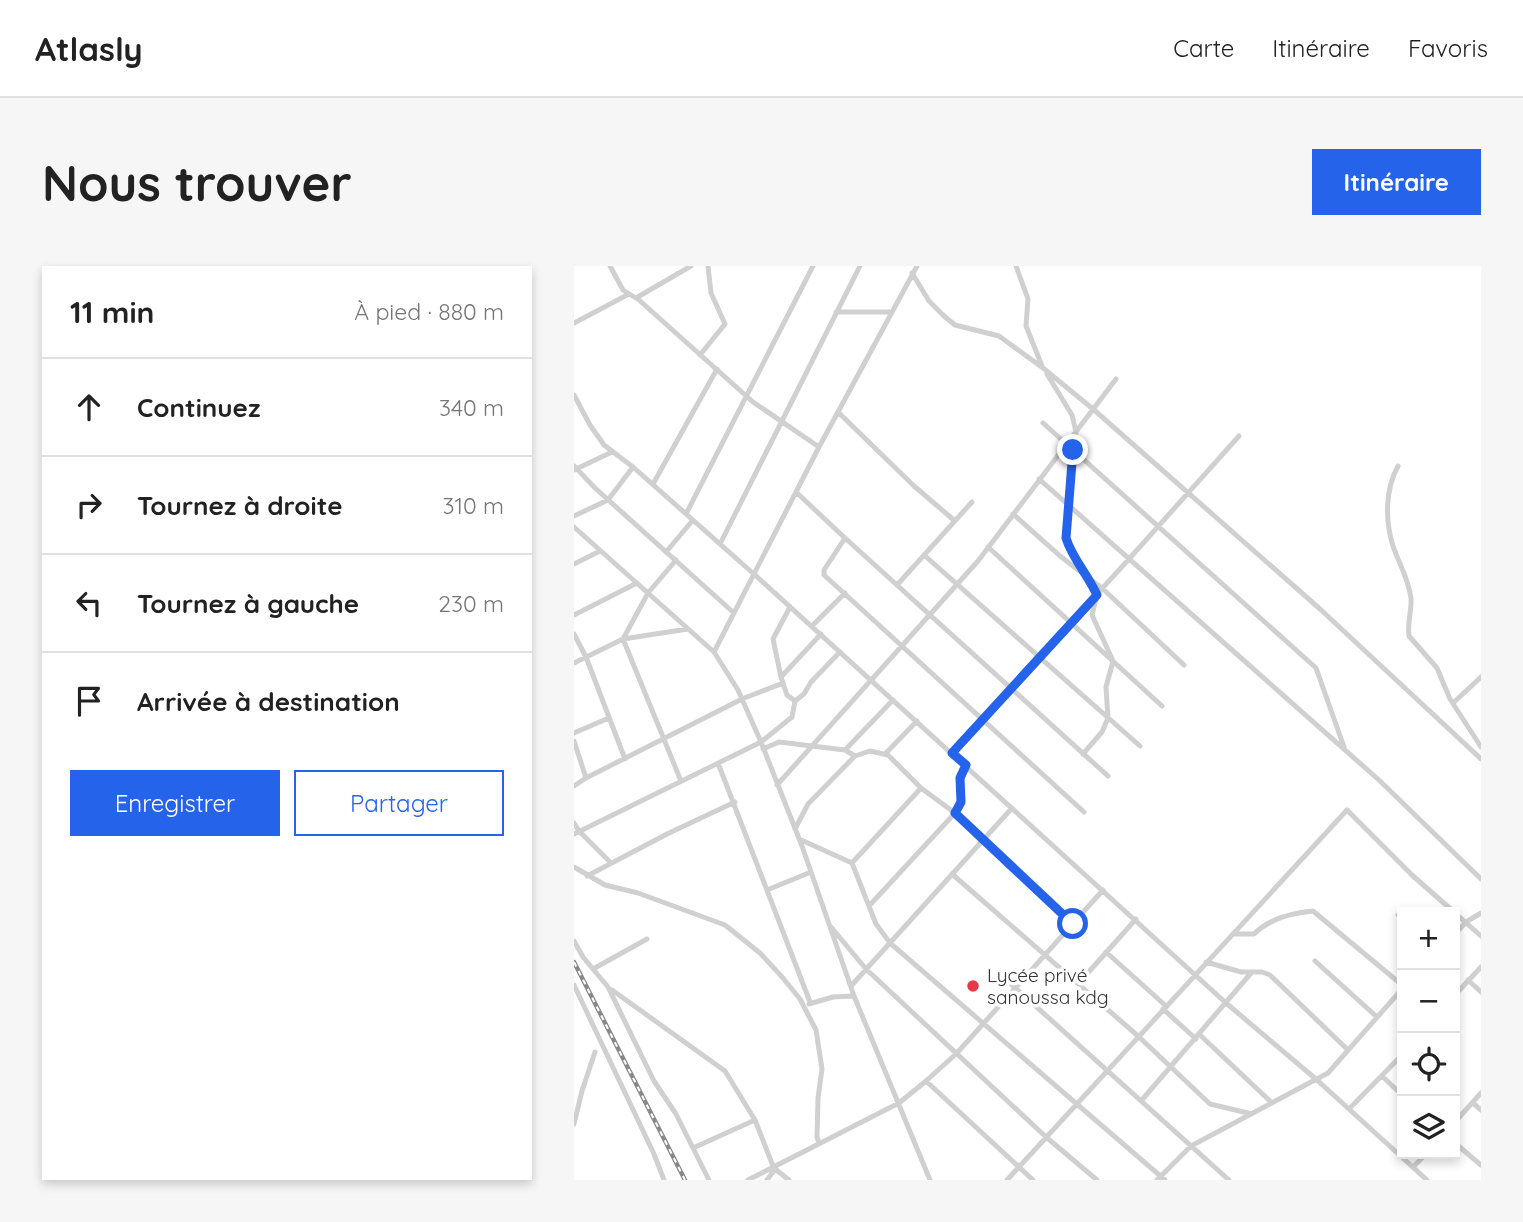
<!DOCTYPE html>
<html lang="fr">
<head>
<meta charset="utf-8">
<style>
  body { margin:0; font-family:Quicksand,sans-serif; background:#f6f6f6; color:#222 }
  .controls { position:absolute; right:21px; bottom:21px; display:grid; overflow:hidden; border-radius:0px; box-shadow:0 4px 10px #0003 }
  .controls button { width:63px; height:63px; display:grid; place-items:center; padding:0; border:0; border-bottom:2px solid #e0e0e0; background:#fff; color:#222; font:35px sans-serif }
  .stop { position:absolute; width:21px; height:21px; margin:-16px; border:5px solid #2563eb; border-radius:50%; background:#fff }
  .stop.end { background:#2563eb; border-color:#fff; box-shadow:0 2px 7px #0008 }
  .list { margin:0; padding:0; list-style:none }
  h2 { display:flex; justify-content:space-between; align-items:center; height:91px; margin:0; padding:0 28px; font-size:30px }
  h2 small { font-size:23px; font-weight:400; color:#767676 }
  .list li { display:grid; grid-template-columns:46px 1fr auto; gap:21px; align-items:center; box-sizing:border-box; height:98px; padding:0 28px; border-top:2px solid #e0e0e0 }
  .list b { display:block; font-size:26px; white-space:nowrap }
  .list em { font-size:23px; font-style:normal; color:#767676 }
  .actions { display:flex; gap:14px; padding:21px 28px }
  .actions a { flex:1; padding:16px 0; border:2px solid #2563eb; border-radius:0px; text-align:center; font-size:24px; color:#2563eb }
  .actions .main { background:#2563eb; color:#fff }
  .icon { flex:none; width:38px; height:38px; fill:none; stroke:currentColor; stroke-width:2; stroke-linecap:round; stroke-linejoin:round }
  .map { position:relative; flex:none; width:907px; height:914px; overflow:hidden; border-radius:0px }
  header { display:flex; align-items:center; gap:42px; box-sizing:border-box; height:98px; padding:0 35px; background:#fff; border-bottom:2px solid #e0e0e0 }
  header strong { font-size:33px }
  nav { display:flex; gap:38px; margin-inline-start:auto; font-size:24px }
  .intro { display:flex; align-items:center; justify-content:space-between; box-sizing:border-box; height:168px; padding:0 42px }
  h1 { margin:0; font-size:49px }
  .button { padding:18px 32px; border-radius:0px; background:#2563eb; color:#fff; font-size:24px; font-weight:700 }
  main { display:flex; gap:42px; padding:0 42px }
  aside { flex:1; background:#fff; border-radius:0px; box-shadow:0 4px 10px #0003 }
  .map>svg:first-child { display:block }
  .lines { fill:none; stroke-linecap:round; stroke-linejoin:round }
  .street { stroke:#d0d0d0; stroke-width:5 }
  .rail-casing { stroke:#888; stroke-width:4.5 }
  .rail { stroke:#fff; stroke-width:2; stroke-dasharray:5; stroke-linecap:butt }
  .route { stroke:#2563eb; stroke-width:9 }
  .poi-dot { fill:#e63946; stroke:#fff; stroke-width:2.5 }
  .labels { text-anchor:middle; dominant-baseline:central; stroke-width:7; stroke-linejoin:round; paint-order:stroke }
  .poi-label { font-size:19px; fill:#333; stroke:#fff; text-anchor:start }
</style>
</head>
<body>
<header>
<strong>Atlasly</strong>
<nav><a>Carte</a><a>Itinéraire</a><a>Favoris</a></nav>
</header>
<div class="intro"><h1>Nous trouver</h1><a class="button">Itinéraire</a></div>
<main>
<aside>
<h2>11 min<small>À pied · 880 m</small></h2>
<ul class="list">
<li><svg class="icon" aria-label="ahead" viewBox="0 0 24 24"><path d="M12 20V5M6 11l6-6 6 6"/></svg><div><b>Continuez</b></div><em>340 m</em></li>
<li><svg class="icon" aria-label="right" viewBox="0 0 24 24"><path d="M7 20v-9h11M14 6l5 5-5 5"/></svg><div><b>Tournez à droite</b></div><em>310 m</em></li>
<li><svg class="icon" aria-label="left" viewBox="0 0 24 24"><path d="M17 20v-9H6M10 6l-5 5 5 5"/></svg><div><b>Tournez à gauche</b></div><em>230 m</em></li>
<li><svg class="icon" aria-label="arrive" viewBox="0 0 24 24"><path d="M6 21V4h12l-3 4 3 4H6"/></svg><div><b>Arrivée à destination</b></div></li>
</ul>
<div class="actions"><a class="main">Enregistrer</a><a>Partager</a></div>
</aside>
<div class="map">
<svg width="907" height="914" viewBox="0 0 907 914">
  <rect width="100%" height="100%" fill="#fff"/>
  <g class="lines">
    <!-- street -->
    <path class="street" d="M 36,0 L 49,24 L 65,34 L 179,136 L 245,181 L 140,386 L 164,424 L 187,476 L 228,580 L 280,730 L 356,914
      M 442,0 L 454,33 L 452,60 L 468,100
      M 338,7 L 355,35 L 370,50 L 381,59 L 425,70 L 469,102 L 519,143 L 746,343 L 907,493
      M 62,32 L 117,0
      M 262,46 L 317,46
      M 0,57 L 55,28
      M 126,89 L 151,58 L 137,27 L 134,0
      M 473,108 L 498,149 L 502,166 L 496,203 L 494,263 L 492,272 L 495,283 L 516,313 L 523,329 L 518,349 L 539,395 L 532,421 L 534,452 L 528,466 L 509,488
      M 0,129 L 16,159 L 30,179 L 59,201 L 181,309 L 652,737 L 743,814 L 853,914
      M 264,146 L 340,220 L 381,255
      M 469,157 L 742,402 L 770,481
      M 245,181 L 343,0
      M 0,200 L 21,222 L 160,347
      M 824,200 C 811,224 811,254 819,280 C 825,298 834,311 837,332 C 838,344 833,357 835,370 L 863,402 L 876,433 L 907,481
      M 0,204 L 38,186
      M 465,213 L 806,515 L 907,613
      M 79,218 L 143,103
      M 222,226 L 271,272 L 250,304 L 250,309 L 510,546
      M 112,248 L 239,0
      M 439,248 L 486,290 L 529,323 L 610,399
      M 0,250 L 34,234 L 59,201
      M 0,261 L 140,386
      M 271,272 L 534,510
      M 146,278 L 286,0
      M 414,281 L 588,440
      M 92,286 L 119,254
      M 350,289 L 566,480
      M 102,294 L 74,327 L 49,373 L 107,515
      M 0,298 L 26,285
      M 323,319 L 398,236
      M 0,349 L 63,317
      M 238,360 L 271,327
      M 0,368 L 12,391 L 51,493
      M 0,397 L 49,373 L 114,363
      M 207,411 L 199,373 L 216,341
      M 221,435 L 213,429 L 207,411 L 247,368
      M 879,437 L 907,411
      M 0,467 L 35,452
      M 0,475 L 12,512 L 0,520
      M 189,483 L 205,476 L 271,484 L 281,490
      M 271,484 L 319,434
      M 378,487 L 555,293 L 665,170
      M 311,488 L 343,455
      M 144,497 L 236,736
      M 12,512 L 168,433 L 209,417
      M 203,519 L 404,295 L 542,113
      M 347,522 L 278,597 L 302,658 L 316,677 L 591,914
      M 0,557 L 5,565 L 37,597
      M 221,563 L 234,538 L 281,490 L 296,485 L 314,489 L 347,522 L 381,547 L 499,658
      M 0,568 L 187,476 L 218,451 L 221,435 L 230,428 L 237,416 L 266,386
      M 225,573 L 278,597
      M 0,601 L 31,619 L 64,627 L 151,659 L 186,687 L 209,712 L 226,733 L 242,764 L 248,803 L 244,832 L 243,871 L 245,877
      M 378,608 L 564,770 L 636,838 L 678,848
      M 13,610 L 95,567 L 161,536
      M 193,624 L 237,606
      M 295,640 L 381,547 C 391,529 383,519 392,499
      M 881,647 L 907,670
      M 824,649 L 828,654
      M 257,661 L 292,703 L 472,871 L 523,914
      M 659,668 L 680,668 C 695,653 717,647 739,645 L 828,719
      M 881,668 L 892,656 L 907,647
      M 0,675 L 9,691 L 34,721 L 80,815 L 102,848 L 135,914
      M 532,686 L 592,740
      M 741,695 L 803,751
      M 632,696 L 667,706 L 688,706 L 696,709 L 774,784
      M 19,703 L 73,673
      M 894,714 L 907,726
      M 437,718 L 655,914
      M 504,718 L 562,653
      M 0,719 L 80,888 L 90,914
      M 277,720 L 438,542
      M 38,724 L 151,805 L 181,854 L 199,900 L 201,903 L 193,914
      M 881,729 L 907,701
      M 235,738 L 259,731 L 280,730
      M 589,743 L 622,773
      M 626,769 L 698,837
      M 808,810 L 828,829
      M 352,815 L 459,914
      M 567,835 L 678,706
      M 899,837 L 907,844
      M 775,843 L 828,789
      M 881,856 L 907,827
      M 0,858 L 8,825 L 21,786
      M 881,877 L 907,899
      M 119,882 L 181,854
      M 839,901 L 852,888
      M 201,903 L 215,914
      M 174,914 L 325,837 L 352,815 L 383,787 L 529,624
      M 433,914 L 773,544 L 838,609 L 880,646
      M 583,914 L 617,880 L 754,807 L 828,723"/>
    <defs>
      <path id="rail" d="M 0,696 L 111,914"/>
    </defs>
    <!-- rail casing -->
    <use href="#rail" class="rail-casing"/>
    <!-- rail -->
    <use href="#rail" class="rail"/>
  </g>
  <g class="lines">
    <!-- route -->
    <path class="route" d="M 499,184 L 492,272 C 498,292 514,309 523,329 L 378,487 L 392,499 L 386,512 L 387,536 L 381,547 L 499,658"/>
  </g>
  <!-- markers -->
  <circle class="poi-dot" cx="399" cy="720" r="7"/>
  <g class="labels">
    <!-- poi labels -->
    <g class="poi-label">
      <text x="413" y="709">Lycée privé<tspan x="413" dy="22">sanoussa kdg</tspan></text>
    </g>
  </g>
</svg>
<div class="controls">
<button>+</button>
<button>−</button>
<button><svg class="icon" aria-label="locate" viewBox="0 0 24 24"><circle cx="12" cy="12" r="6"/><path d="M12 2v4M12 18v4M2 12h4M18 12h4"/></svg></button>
<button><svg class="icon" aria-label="layers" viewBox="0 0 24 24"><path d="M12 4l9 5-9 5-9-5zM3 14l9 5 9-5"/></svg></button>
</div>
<div class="stop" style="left:499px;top:658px"></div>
<div class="stop end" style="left:499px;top:184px"></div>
</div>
</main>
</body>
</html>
